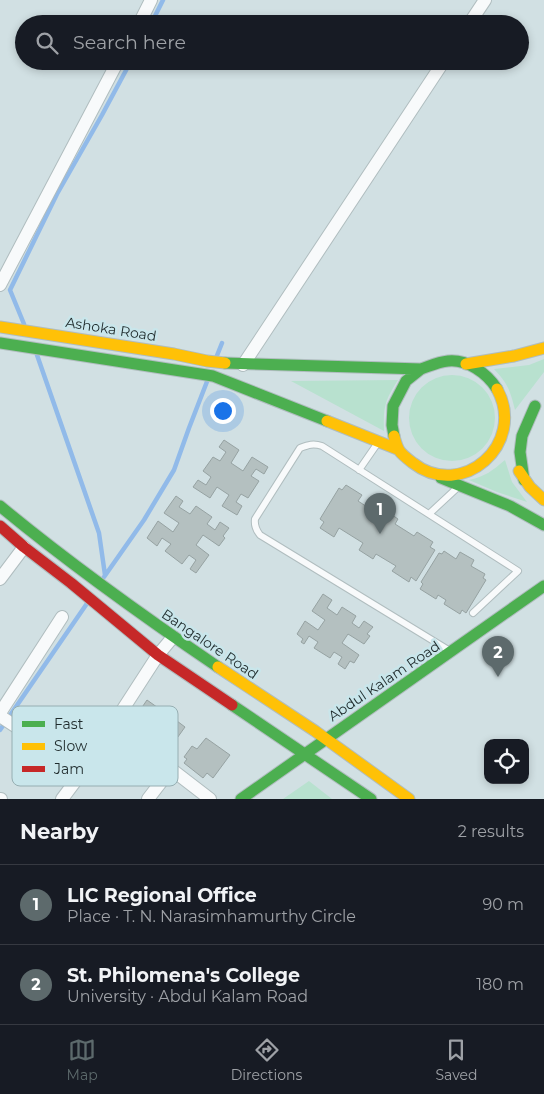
<!DOCTYPE html>
<html lang="en">
<head>
<meta charset="utf-8">
<style>
  body { margin:0; font-family:Montserrat,sans-serif; background:#242831; color:#f1f3f6 }
  .controls { position:absolute; right:15px; bottom:15px; display:grid; overflow:hidden; border-radius:10px; box-shadow:0 2px 8px #0003 }
  .controls button { width:45px; height:45px; display:grid; place-items:center; padding:0; border:0; border-bottom:1px solid #363941; background:#171b24; color:#f1f3f6; font:25px sans-serif }
  .you { position:absolute; left:222px; top:410px; width:18px; height:18px; margin:-12px; border:4px solid #fff; border-radius:50%; background:#1a73e8; box-shadow:0 0 0 8px #1a73e833 }
  .badge { display:grid; place-items:center; width:32px; height:32px; border-radius:50%; background:#5d6a6c; color:#fff; font-size:16px; font-weight:700 }
  .pin { position:absolute; translate:-50% -41px; filter:drop-shadow(0 1px 2px #0008) }
  .pin::after { content:''; position:absolute; top:26px; width:18px; height:15px; background:inherit; clip-path:polygon(0 0,100% 0,50% 100%) }
  .list { margin:0; padding:0; list-style:none }
  h2 { display:flex; justify-content:space-between; align-items:center; height:65px; margin:0; padding:0 20px; font-size:21px }
  h2 small { font-size:16px; font-weight:400; color:#9ea1a6 }
  .list li { display:grid; grid-template-columns:32px 1fr auto; gap:15px; align-items:center; box-sizing:border-box; height:80px; padding:0 20px; border-top:1px solid #363941 }
  .list b { display:block; font-size:19px; white-space:nowrap }
  .list p { margin:0; font-size:16px; white-space:nowrap; color:#9ea1a6 }
  .list em { font-size:16px; font-style:normal; color:#9ea1a6 }
  .icon { flex:none; width:28px; height:28px; fill:none; stroke:currentColor; stroke-width:2; stroke-linecap:round; stroke-linejoin:round }
  .map { position:relative; flex:none; width:544px; height:799px; overflow:hidden }
  .search { position:absolute; background:#171b24; box-shadow:0 2px 8px #0003; left:15px; right:15px; top:15px; height:55px; display:flex; align-items:center; gap:12px; box-sizing:border-box; padding:0 18px; border-radius:28px; color:#9ea1a6; font-size:19px }
  .sheet { height:225px; background:#171b24 }
  nav { display:flex; justify-content:space-around; align-items:center; box-sizing:border-box; height:70px; border-top:1px solid #363941; background:#171b24; font-size:14px; color:#9ea1a6 }
  nav a { display:grid; justify-items:center; gap:2px }
  nav .on { color:#5d6a6c }
  .map>svg:first-child { display:block }
  .green { fill:#b8e1cf }
  .lines { fill:none; stroke-linecap:round; stroke-linejoin:round }
  .stream { stroke:#91bae9; stroke-width:4.5 }
  .building { fill:#b4c0c0; stroke:#96a2a2 }
  .lane-casing { stroke:#b0bdbf; stroke-width:8 }
  .street-casing { stroke:#b0bdbf; stroke-width:14 }
  .fast-casing { stroke:#b0bdbf; stroke-width:13 }
  .slow-casing { stroke:#b0bdbf; stroke-width:13 }
  .jam-casing { stroke:#b0bdbf; stroke-width:13 }
  .lane { stroke:#f8fafb; stroke-width:6 }
  .street { stroke:#f8fafb; stroke-width:12 }
  .fast { stroke:#4caf50; stroke-width:11 }
  .slow { stroke:#ffc107; stroke-width:11 }
  .jam { stroke:#c62828; stroke-width:11 }
  .labels { text-anchor:middle; dominant-baseline:central; stroke-width:5; stroke-linejoin:round; paint-order:stroke }
  .street-label { font-size:14px; fill:#1f2b2c; stroke:#c9e6eb }
  .key { fill:#c9e6eb; stroke:#96aeb2; stroke-width:1 }
  .key-label { font-size:14px; fill:#1f2b2c }
</style>
</head>
<body>
<div class="map">
<svg width="544" height="799" viewBox="0 0 544 799">
  <rect width="100%" height="100%" fill="#d1e0e3"/>
  <!-- green -->
  <path class="green" d="M 544,359 L 544,372 L 515,410 C 510,390 508,384 494,369 L 529,365 Z
    M409 418a43 43 0 1 1 86 0a43 43 0 1 1-86 0Z
    M 398,380 C 385,400 383,407 384,431 L 291,381 Z
    M 505,460 L 512,482 L 527,502 L 497,492 L 469,480 C 486,476 492,471 505,460 Z
    M 309,781 L 332,799 L 283,799 Z"/>
  <g class="lines">
    <!-- stream -->
    <path class="stream" d="M 151,24 L 163,0
      M 24,324 L 10,290 L 57,194 L 102,115 L 131,61
      M 37,355 L 99,533 L 105,575
      M 216,358 L 222,343
      M 104,577 L 144,520 L 174,470 L 189,428 L 208,379
      M 0,730 L 88,602"/>
  </g>
  <!-- building -->
  <path class="building" d="M 224,440 L 239,450 L 231,463 L 243,471 L 252,457 L 268,467 L 264,474 L 256,469 L 251,476 L 259,481 L 248,498 L 241,494 L 236,502 L 242,506 L 237,515 L 222,506 L 229,495 L 217,487 L 210,498 L 193,487 L 198,480 L 206,485 L 211,477 L 203,471 L 213,457 L 220,461 L 226,452 L 219,447 Z
    M 346,485 L 362,495 L 358,501 L 378,514 L 382,508 L 398,519 L 395,524 L 414,536 L 417,532 L 433,542 L 430,547 L 435,550 L 416,581 L 411,577 L 409,582 L 392,571 L 396,566 L 376,554 L 373,559 L 359,550 L 363,543 L 339,528 L 334,537 L 320,528 L 324,522 L 320,519 L 339,488 L 342,490 Z
    M 176,496 L 183,501 L 179,507 L 190,514 L 196,506 L 212,517 L 207,524 L 215,530 L 220,522 L 229,528 L 223,536 L 225,538 L 219,546 L 203,535 L 196,545 L 209,555 L 196,573 L 190,569 L 196,560 L 189,555 L 182,564 L 165,551 L 171,544 L 162,538 L 157,546 L 147,538 L 158,521 L 173,532 L 179,523 L 164,513 Z
    M 444,551 L 456,559 L 460,552 L 474,560 L 471,566 L 485,574 L 483,578 L 486,580 L 466,613 L 462,610 L 460,614 L 444,604 L 446,600 L 438,595 L 436,599 L 420,589 L 423,584 L 421,582 L 439,553 L 442,554 Z
    M 323,594 L 332,600 L 327,608 L 337,615 L 342,607 L 356,616 L 352,623 L 359,628 L 364,621 L 373,627 L 367,634 L 370,636 L 364,644 L 348,634 L 342,643 L 359,655 L 354,663 L 350,661 L 345,669 L 338,664 L 342,657 L 334,652 L 330,658 L 314,648 L 318,642 L 309,636 L 304,644 L 301,642 L 303,639 L 297,634 L 305,621 L 318,630 L 325,620 L 312,611 Z
    M 147,700 L 161,710 L 155,719 L 163,724 L 169,715 L 185,727 L 170,748 L 132,722 Z
    M 206,738 L 230,755 L 213,778 L 207,773 L 203,778 L 184,763 L 187,759 L 184,757 L 192,746 L 197,749 Z"/>
  <g class="lines">
    <defs>
      <path id="lane" d="M 359,470 L 377,444
        M 429,514 L 457,488
        M 450,651 L 260,535 C 256,530 254,526 255,519 L 300,448 C 308,445 313,443 322,446 L 518,571 L 473,613"/>
      <path id="street" d="M 139,24 L 151,0
        M 469,24 L 485,0
        M 0,285 L 118,61
        M 243,365 L 444,61
        M 0,579 L 24,547
        M 0,713 L 62,617
        M 0,716 L 83,771
        M 136,742 L 210,799
        M 0,799 L 1,799
        M 62,799 L 83,771 L 158,655 L 173,637
        M 148,799 L 171,769"/>
      <path id="fast" d="M 0,343 L 213,376 L 327,421
        M 225,363 L 421,369 C 430,366 438,362 448,361 C 467,359 487,373 497,389
        M 394,436 L 392,425 L 393,406 L 406,381 L 421,369
        M 441,478 L 510,506 L 544,525
        M 524,480 L 520,452 L 522,436 L 535,406
        M 0,506 C 70,564 143,616 218,667
        M 232,705 L 371,799
        M 241,799 L 544,586"/>
      <path id="slow" d="M 0,327 L 174,354 L 207,361 L 225,363
        M 466,364 L 514,356 L 544,348
        M 327,421 L 397,449
        M 394,436 C 398,452 400,453 413,463 C 462,501 527,444 497,389
        M 519,471 L 530,487 L 544,500
        M 218,667 L 315,731 L 409,799"/>
      <path id="jam" d="M 0,526 L 24,547 L 71,583 L 158,655 L 232,705"/>
    </defs>
    <!-- lane casing -->
    <use href="#lane" class="lane-casing"/>
    <!-- street casing -->
    <use href="#street" class="street-casing"/>
    <!-- fast casing -->
    <use href="#fast" class="fast-casing"/>
    <!-- slow casing -->
    <use href="#slow" class="slow-casing"/>
    <!-- jam casing -->
    <use href="#jam" class="jam-casing"/>
    <!-- lane -->
    <use href="#lane" class="lane"/>
    <!-- street -->
    <use href="#street" class="street"/>
    <!-- fast -->
    <use href="#fast" class="fast"/>
    <!-- slow -->
    <use href="#slow" class="slow"/>
    <!-- jam -->
    <use href="#jam" class="jam"/>
  </g>
  <g class="labels">
    <!-- street labels -->
    <g class="street-label">
      <text transform="translate(111 329) rotate(9)">Ashoka Road</text>
      <text transform="translate(210 644) rotate(34)">Bangalore Road</text>
      <text transform="translate(384 681) rotate(-34)">Abdul Kalam Road</text>
    </g>
  </g>
  <!-- legend -->
  <rect x="12" y="706" width="166" height="80" rx="8" class="key"/>
  <rect x="22" y="721" width="23" height="6" fill="#4caf50"/>
  <rect x="22" y="743" width="23" height="7" fill="#ffc107"/>
  <rect x="22" y="766" width="23" height="6" fill="#c62828"/>
  <g class="key-label">
    <text x="54" y="729">Fast</text>
    <text x="54" y="751">Slow</text>
    <text x="54" y="774">Jam</text>
  </g>
</svg>
<div class="controls">
<button><svg class="icon" aria-label="locate" viewBox="0 0 24 24"><circle cx="12" cy="12" r="6"/><path d="M12 2v4M12 18v4M2 12h4M18 12h4"/></svg></button>
</div>
<div class="you"></div>
<div class="pin badge" style="left:380px;top:534px">1</div>
<div class="pin badge" style="left:498px;top:677px">2</div>
<div class="search"><svg class="icon" aria-label="search" viewBox="0 0 24 24"><circle cx="10" cy="10" r="6"/><path d="M15 15l6 6"/></svg>Search here</div>
</div>
<section class="sheet">
<h2>Nearby<small>2 results</small></h2>
<ul class="list">
<li><span class="badge">1</span><div><b>LIC Regional Office</b><p>Place · T. N. Narasimhamurthy Circle</p></div><em>90 m</em></li>
<li><span class="badge">2</span><div><b>St. Philomena's College</b><p>University · Abdul Kalam Road</p></div><em>180 m</em></li>
</ul>
</section>
<nav>
<a class="on"><svg class="icon" aria-label="map" viewBox="0 0 24 24"><path d="M3 6l6-2 6 2 6-2v14l-6 2-6-2-6 2zM9 4v14M15 6v14"/></svg>Map</a>
<a><svg class="icon" aria-label="directions" viewBox="0 0 24 24"><path d="M12 3l9 9-9 9-9-9zM9 14v-3h6M13 9l2 2-2 2"/></svg>Directions</a>
<a><svg class="icon" aria-label="saved" viewBox="0 0 24 24"><path d="M7 4h10v16l-5-4-5 4z"/></svg>Saved</a>
</nav>
</body>
</html>
